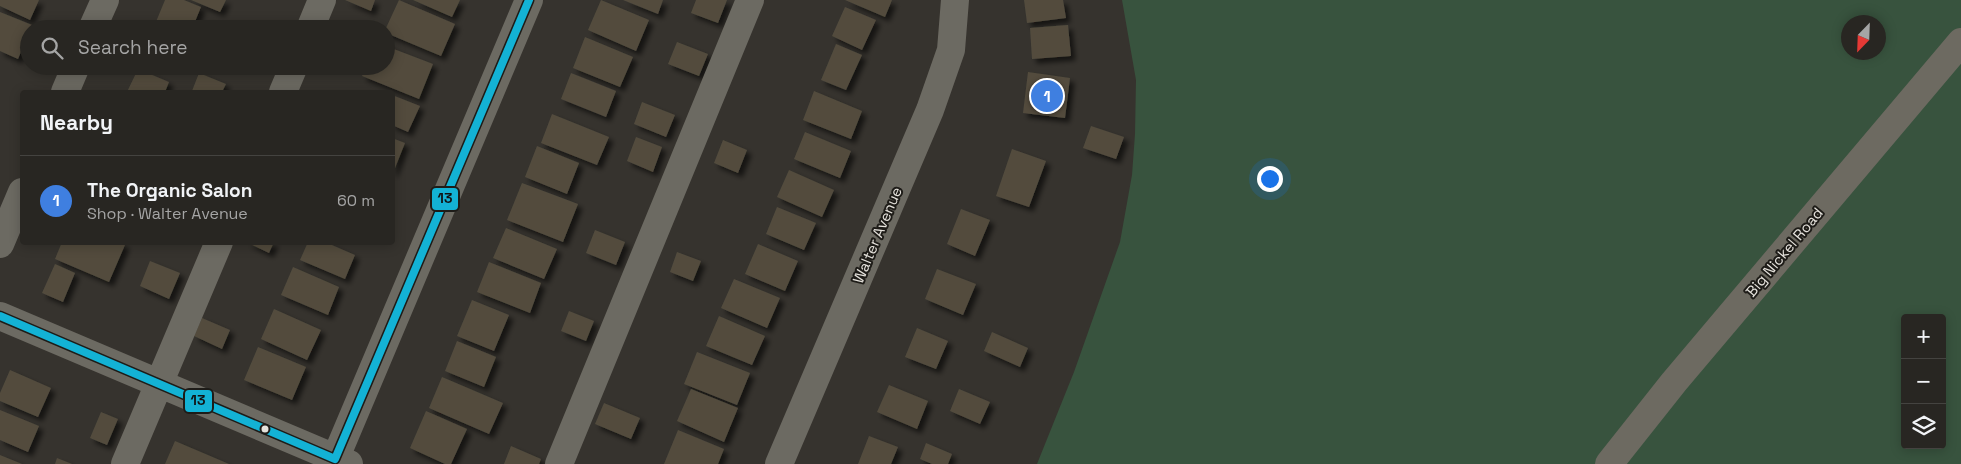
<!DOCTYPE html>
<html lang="en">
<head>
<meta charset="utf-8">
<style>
  body { margin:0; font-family:"Space Grotesk",sans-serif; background:#34322f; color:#f1f3f6 }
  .controls { position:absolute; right:15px; bottom:15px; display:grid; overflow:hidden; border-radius:5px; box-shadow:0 2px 12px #0003 }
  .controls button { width:45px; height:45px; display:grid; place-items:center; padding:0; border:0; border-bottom:1px solid #444340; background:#282622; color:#f1f3f6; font:25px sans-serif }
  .compass { position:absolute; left:1841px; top:15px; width:45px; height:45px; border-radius:50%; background:#282622; box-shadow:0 2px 12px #0003; rotate:203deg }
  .you { position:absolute; left:1269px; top:178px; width:18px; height:18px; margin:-12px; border:4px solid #fff; border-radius:50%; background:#1a73e8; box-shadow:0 0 0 8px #1a73e833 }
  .badge { display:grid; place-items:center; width:32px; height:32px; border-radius:50%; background:#8bbbb9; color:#fff; font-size:16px; font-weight:700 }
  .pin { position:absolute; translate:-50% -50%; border:2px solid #fff; box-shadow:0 1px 5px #0006 }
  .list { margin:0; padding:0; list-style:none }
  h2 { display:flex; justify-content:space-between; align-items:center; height:65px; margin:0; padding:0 20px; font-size:21px }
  h2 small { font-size:16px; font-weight:400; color:#a5a5a5 }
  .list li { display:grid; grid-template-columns:32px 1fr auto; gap:15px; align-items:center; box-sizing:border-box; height:90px; padding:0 20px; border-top:1px solid #444340 }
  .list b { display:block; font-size:19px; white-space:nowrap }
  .list p { margin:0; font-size:16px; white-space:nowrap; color:#a5a5a5 }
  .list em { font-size:16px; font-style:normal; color:#a5a5a5 }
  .icon { flex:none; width:28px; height:28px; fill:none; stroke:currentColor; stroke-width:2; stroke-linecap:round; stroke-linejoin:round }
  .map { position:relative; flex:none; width:1961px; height:464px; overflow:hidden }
  .search { position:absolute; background:#282622; box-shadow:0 2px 12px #0003; left:20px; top:20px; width:375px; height:55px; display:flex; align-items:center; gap:12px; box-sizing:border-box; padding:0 18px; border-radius:28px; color:#a5a5a5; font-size:19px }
  .panel { position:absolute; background:#282622; box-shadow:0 2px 12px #0003; left:20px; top:90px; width:375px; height:155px; border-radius:5px }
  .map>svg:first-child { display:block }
  .green { fill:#38533e; fill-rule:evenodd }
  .building { fill:#524c3e; filter:url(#shadow) }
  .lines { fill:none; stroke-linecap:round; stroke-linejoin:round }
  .minor { stroke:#6c6a62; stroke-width:28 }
  .major { stroke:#6d6a61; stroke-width:28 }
  .bus-1-casing { stroke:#1e1c18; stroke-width:11 }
  .bus-1 { stroke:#13b2d5; stroke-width:8 }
  .bus-dot { fill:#e6e3dd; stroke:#1e1c18; stroke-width:2 }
  .labels { text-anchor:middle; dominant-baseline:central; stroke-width:4; stroke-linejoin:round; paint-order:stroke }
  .street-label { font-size:15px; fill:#e6e3dd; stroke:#1e1c18 }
  .line-badge { stroke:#1e1c18; stroke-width:2 }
  .pale-badge-label { font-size:14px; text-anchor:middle; font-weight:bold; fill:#111 }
</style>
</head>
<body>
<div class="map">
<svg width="1961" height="464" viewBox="0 0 1961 464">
  <defs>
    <filter id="shadow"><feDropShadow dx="4.5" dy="4.5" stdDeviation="2.5" flood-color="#0009"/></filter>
  </defs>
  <rect width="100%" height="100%" fill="#36332e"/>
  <!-- green -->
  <path class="green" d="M 1122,0 L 1961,0 L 1961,464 L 1037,464 L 1074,372 L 1120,242 L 1132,175 L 1135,134 L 1136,80 ZM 1848,22 L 1878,22 L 1878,52 L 1848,52 ZM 1905,318 L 1942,318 L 1942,445 L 1905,445 Z"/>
  <!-- building -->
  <path class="building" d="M 0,0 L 39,0 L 30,20 L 0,6 Z
    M 165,0 L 184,0 L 201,7 L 192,29 L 153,29 Z
    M 191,0 L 226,0 L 220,12 Z
    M 345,0 L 375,0 L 371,11 Z
    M 399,0 L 455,24 L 441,56 L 386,33 L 386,28 Z
    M 413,0 L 460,0 L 452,17 Z
    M 601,0 L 649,20 L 636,51 L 588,30 Z
    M 623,0 L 663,0 L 658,14 Z
    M 696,0 L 727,0 L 718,23 L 691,13 Z
    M 845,0 L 892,0 L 885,17 Z
    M 1024,0 L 1063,0 L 1066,18 L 1027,23 Z
    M 845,7 L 876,20 L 862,50 L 832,36 Z
    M 0,12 L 32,25 L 29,29 L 29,33 L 18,59 L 0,51 Z
    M 1068,25 L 1071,56 L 1032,59 L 1030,28 Z
    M 585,37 L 633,57 L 620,87 L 573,68 Z
    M 677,42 L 708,54 L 699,76 L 668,64 Z
    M 836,44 L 862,55 L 846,90 L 821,80 Z
    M 386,46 L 433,64 L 419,99 L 362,76 L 366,66 L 386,66 Z
    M 138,69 L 169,82 L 165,92 L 127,92 Z
    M 1028,72 L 1070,78 L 1065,118 L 1023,113 Z
    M 199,73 L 226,84 L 222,92 L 196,92 L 192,91 Z
    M 571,73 L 616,91 L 606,117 L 561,99 Z
    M 814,91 L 862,111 L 851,139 L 803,120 Z
    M 392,95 L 420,106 L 408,132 L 392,125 Z
    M 642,102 L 675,115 L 666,137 L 634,124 Z
    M 552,114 L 609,137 L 597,165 L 541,143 Z
    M 1091,126 L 1124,137 L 1116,159 L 1083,148 Z
    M 805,132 L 851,151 L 840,178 L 794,159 Z
    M 636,137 L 662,147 L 653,172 L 627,161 Z
    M 392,138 L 405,143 L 393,173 L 392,173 Z
    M 723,140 L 747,150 L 738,173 L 714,163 Z
    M 537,146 L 579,163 L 567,194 L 525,177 Z
    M 1012,149 L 1046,161 L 1029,207 L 996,196 Z
    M 789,170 L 834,190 L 822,217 L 777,197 Z
    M 522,183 L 578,204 L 563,242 L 507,220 Z
    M 777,207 L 816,223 L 804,250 L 766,234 Z
    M 961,209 L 990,220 L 975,256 L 947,244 Z
    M 506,228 L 557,249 L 544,279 L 493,258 Z
    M 595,230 L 625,242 L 616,265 L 586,253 Z
    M 62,242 L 120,242 L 125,245 L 109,282 L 55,259 Z
    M 246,242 L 274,242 L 269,253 Z
    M 308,242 L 325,242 L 355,255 L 345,279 L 300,260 Z
    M 758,244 L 798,261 L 785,291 L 745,274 Z
    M 677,252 L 701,261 L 693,281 L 670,272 Z
    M 150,261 L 180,273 L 169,299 L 140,286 Z
    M 489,262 L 541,283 L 530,313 L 477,292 Z
    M 55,264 L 75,273 L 63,302 L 42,293 Z
    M 293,267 L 339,287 L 328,315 L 281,295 Z
    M 937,269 L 976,284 L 963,315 L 925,299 Z
    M 734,279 L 780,298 L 767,328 L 721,308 Z
    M 472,300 L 509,315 L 494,351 L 457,336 Z
    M 274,309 L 321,330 L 307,360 L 261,339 Z
    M 569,311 L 594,321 L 586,341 L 561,331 Z
    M 719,316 L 765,336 L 752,365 L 706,346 Z
    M 202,318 L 230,330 L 222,349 L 194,336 Z
    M 917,328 L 948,341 L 936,369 L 905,357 Z
    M 992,332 L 1028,348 L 1020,367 L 984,351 Z
    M 457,341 L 496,357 L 484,387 L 445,371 Z
    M 258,347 L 306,367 L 292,400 L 244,380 Z
    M 697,352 L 750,373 L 737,405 L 684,384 Z
    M 10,370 L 51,388 L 38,417 L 0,401 L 0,393 Z
    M 442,377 L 503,403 L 489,434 L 429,408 Z
    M 889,385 L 928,401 L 917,429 L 877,412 Z
    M 691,389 L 738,408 L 724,442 L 677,421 Z
    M 959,389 L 990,402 L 980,424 L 950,411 Z
    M 604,403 L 640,418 L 631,439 L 595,424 Z
    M 0,410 L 39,426 L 28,452 L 0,440 Z
    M 426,411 L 467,429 L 451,464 L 445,464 L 410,448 Z
    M 101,412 L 118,419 L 107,445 L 90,438 Z
    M 678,430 L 724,449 L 718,464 L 664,464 Z
    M 869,436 L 898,447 L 891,464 L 858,464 Z
    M 175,441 L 229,464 L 165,464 Z
    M 926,443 L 952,454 L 948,464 L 932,464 L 920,459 Z
    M 511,446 L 541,459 L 539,464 L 504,464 Z
    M 0,455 L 22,464 L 0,464 Z
    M 57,458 L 72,464 L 55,464 Z"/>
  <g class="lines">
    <!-- minor -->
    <path class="minor" d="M 92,29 L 105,0
      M 310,29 L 322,0
      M 65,92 L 76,66
      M 283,92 L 294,66
      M 0,244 L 22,192
      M 0,316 L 349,464
      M 125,464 L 219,242
      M 333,464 L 529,0
      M 559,464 L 750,0
      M 779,464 L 930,110 L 951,50 L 955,0"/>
    <!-- major -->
    <path class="major" d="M 1609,464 L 1674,382 L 1961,42"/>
    <defs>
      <path id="bus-1" d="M 0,316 L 335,459 L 529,0"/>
    </defs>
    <!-- bus-1 casing -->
    <use href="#bus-1" class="bus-1-casing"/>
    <!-- bus-1 -->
    <use href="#bus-1" class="bus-1"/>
  </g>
  <!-- markers -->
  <circle class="bus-dot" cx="265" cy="429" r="4.5"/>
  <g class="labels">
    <!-- street labels -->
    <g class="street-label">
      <text transform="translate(877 235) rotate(-67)">Walter Avenue</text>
      <text transform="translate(1784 252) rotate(-50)">Big Nickel Road</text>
    </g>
  </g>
  <g class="line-badge">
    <rect x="431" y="187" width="28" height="24" rx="5" fill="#13b2d5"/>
    <rect x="184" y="389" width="29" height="24" rx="5" fill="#13b2d5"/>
  </g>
  <g class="pale-badge-label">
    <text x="445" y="203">13</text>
    <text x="198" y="405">13</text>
  </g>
</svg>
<div class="controls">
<button>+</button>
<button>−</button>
<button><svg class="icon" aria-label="layers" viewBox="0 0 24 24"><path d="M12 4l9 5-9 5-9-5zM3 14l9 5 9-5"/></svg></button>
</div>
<svg class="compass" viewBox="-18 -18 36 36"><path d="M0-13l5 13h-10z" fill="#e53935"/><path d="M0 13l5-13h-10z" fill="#a5a5a5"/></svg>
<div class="you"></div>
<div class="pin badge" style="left:1047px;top:96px;background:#3f7fe0">1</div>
<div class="search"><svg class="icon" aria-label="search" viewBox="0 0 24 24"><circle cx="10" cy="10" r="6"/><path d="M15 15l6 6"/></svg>Search here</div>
<section class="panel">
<h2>Nearby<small></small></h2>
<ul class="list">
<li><span class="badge" style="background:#3f7fe0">1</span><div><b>The Organic Salon</b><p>Shop · Walter Avenue</p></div><em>60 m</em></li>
</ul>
</section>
</div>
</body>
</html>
